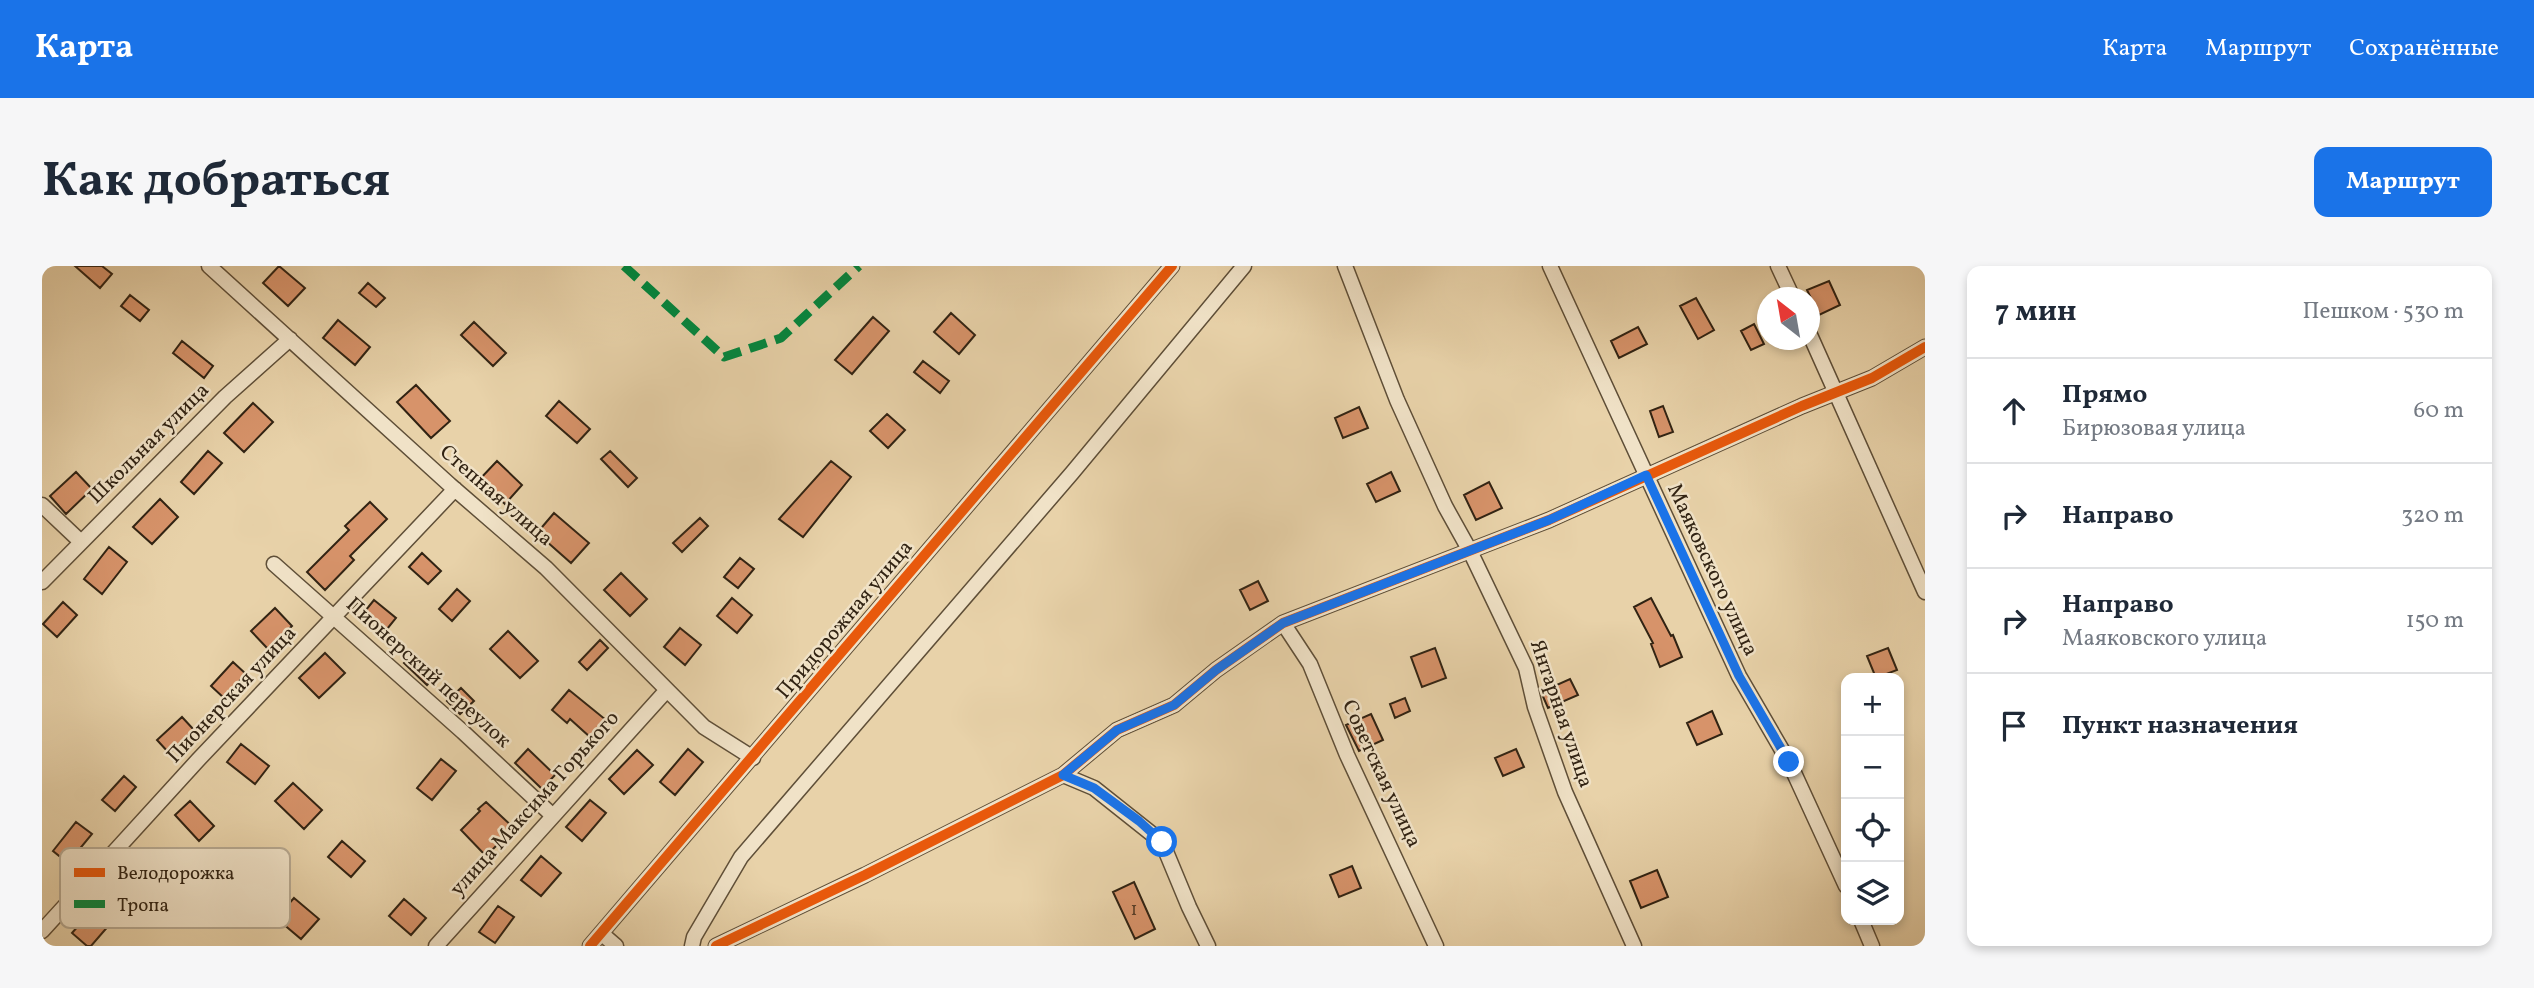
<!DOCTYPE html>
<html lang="ru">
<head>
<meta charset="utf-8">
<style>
  body { margin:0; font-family:Vollkorn,serif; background:#f6f6f7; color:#1f2937 }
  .controls { position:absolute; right:21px; bottom:21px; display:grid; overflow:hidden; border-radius:14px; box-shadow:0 4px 10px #0003 }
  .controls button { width:63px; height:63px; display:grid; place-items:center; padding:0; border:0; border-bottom:2px solid #e0e1e3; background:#fff; color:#1f2937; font:35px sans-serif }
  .compass { position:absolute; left:1715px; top:21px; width:63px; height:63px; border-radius:50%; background:#fff; box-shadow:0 4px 10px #0003; rotate:329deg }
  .stop { position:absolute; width:21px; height:21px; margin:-16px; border:5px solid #1a73e8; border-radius:50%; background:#fff }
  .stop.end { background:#1a73e8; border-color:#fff; box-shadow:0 2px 7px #0008 }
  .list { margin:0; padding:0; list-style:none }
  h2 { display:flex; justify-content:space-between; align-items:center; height:91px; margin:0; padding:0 28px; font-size:30px }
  h2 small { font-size:23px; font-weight:400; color:#747a83 }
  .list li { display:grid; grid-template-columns:46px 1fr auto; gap:21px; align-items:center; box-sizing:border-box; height:105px; padding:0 28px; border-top:2px solid #e0e1e3 }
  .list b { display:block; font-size:26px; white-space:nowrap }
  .list p { margin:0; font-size:23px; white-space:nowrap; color:#747a83 }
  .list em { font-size:23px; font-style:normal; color:#747a83 }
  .icon { flex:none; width:38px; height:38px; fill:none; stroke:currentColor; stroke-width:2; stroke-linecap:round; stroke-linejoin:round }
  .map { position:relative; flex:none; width:1883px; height:680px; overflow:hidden; border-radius:14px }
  header { display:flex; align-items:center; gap:42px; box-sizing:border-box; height:98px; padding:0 35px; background:#1a73e8; color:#fff }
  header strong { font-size:33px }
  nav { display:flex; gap:38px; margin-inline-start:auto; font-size:24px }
  .intro { display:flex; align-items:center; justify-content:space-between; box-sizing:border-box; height:168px; padding:0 42px }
  h1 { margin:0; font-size:49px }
  .button { padding:18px 32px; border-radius:14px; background:#1a73e8; color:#fff; font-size:24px; font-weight:700 }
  main { display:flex; gap:42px; padding:0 42px }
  aside { flex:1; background:#fff; border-radius:14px; box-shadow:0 4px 10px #0003 }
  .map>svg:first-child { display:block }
  .building { fill:#d7936a; stroke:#312313; stroke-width:2 }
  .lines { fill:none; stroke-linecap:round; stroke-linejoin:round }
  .minor-casing { stroke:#5f4f38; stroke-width:17 }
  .minor { stroke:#f0e2c7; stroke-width:14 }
  .quiet { stroke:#00873e; stroke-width:9; stroke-dasharray:18 9; stroke-linecap:butt }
  .cycleway-casing { stroke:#f0e2c7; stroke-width:15 }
  .cycleway { stroke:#e8590c; stroke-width:10 }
  .route { stroke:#1a73e8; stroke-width:9 }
  .labels { text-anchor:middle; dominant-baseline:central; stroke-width:5; stroke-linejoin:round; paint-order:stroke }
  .number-label { font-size:18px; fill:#5a3f29 }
  .street-label { font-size:21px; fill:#312313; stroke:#f0e2c7 }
  .key { fill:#f0e2c7; stroke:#b7a991; stroke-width:2 }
  .key-label { font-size:19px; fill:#312313 }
</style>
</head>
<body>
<header>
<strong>Карта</strong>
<nav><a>Карта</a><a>Маршрут</a><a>Сохранённые</a></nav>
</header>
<div class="intro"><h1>Как добраться</h1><a class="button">Маршрут</a></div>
<main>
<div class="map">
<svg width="1883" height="680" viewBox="0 0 1883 680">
  <rect width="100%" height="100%" fill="#e8d2a9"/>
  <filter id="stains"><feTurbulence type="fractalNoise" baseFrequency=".00286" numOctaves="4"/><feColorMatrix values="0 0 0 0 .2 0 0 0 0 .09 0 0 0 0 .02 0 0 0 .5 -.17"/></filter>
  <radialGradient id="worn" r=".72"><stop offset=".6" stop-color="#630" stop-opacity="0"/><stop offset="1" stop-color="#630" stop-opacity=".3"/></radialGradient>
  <!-- building -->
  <path class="building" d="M 33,0 L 60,0 L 70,8 L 58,22 Z
    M 237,0 L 263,22 L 246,40 L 221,17 Z
    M 1787,15 L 1798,39 L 1777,49 L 1765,24 Z
    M 326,17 L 343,32 L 334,41 L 317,27 Z
    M 88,29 L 107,44 L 98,55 L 79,40 Z
    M 1654,32 L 1672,64 L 1656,73 L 1638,40 Z
    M 909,47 L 933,69 L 917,88 L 892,66 Z
    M 831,51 L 847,65 L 810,108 L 793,94 Z
    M 296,54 L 328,81 L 313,99 L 281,72 Z
    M 432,56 L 464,87 L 451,100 L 419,69 Z
    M 1712,58 L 1722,78 L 1709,84 L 1699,65 Z
    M 1596,61 L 1605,78 L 1577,92 L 1569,75 Z
    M 140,75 L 171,100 L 162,112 L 131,87 Z
    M 881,95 L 907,115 L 898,127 L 872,106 Z
    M 374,119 L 408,155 L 389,172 L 355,136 Z
    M 517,135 L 548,163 L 535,177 L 504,150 Z
    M 211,137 L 231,156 L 202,186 L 182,167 Z
    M 1621,140 L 1631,166 L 1617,171 L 1608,145 Z
    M 1317,141 L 1326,162 L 1301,172 L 1293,152 Z
    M 845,148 L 863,164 L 846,182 L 828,165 Z
    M 166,185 L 180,197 L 152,228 L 139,216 Z
    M 568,185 L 595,212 L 586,221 L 559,193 Z
    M 455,195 L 480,219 L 463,238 L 437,214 Z
    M 789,195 L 809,211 L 761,271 L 737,253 Z
    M 34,206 L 50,223 L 24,248 L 8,230 Z
    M 1349,206 L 1358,225 L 1334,236 L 1325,218 Z
    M 1447,216 L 1460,242 L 1434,254 L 1422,229 Z
    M 118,233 L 136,251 L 110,278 L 91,261 Z
    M 328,236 L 345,253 L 308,290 L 312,294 L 283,324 L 265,306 L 307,264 L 303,260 Z
    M 512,247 L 547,277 L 529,297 L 495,267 Z
    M 658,252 L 666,260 L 640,286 L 631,277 Z
    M 67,281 L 85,296 L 60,328 L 42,313 Z
    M 380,287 L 399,305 L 386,318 L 367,301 Z
    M 698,292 L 712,303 L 696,322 L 682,311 Z
    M 579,307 L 605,333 L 588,350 L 562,324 Z
    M 1216,315 L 1226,335 L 1208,344 L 1198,324 Z
    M 415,323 L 428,335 L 410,355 L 397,343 Z
    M 690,332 L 710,349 L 695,367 L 675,350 Z
    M 1609,332 L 1629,370 L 1631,369 L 1640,391 L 1618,401 L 1609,378 L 1611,377 L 1592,341 Z
    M 332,334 L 354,352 L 341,368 L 319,350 Z
    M 21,336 L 35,349 L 15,371 L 1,358 Z
    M 233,342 L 250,360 L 226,383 L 209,365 Z
    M 638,362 L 659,379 L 643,399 L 622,381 Z
    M 466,365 L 496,395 L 478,412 L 448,383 Z
    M 558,374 L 566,382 L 545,404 L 537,396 Z
    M 1393,382 L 1404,412 L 1380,421 L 1369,391 Z
    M 1846,382 L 1855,404 L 1834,412 L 1825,390 Z
    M 283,387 L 303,407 L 277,432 L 257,412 Z
    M 370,389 L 393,411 L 385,419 L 362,397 Z
    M 191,396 L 204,408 L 182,432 L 169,420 Z
    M 1528,413 L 1536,429 L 1506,442 L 1499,426 Z
    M 419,422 L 432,435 L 418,448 L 405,435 Z
    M 527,424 L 564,454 L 548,471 L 528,453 L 525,457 L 510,444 Z
    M 1363,432 L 1368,445 L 1353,452 L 1348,438 Z
    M 1670,445 L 1680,468 L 1655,479 L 1645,457 Z
    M 1329,448 L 1341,474 L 1317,485 L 1304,459 Z
    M 140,451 L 152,464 L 127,487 L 115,474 Z
    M 199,478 L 227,500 L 213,518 L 185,496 Z
    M 486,483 L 513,509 L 500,523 L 473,497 Z
    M 646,483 L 661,496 L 633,529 L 618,516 Z
    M 1474,483 L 1482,501 L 1461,510 L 1453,492 Z
    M 595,484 L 611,499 L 582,528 L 567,513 Z
    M 399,493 L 414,505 L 390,534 L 375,522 Z
    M 82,510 L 94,521 L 73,545 L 60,534 Z
    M 251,517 L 280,544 L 262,563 L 233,535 Z
    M 548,534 L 564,547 L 540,575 L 524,561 Z
    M 148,535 L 172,560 L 157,575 L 133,549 Z
    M 444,536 L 475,565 L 468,573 L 464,570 L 444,590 L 419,564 L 438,545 L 436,543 Z
    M 34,556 L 50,568 L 26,597 L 11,585 Z
    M 300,575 L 323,595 L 309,611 L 286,591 Z
    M 499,590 L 519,607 L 499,630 L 479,614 Z
    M 1310,600 L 1319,622 L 1297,631 L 1288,609 Z
    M 1615,604 L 1626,631 L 1599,642 L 1588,615 Z
    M 1092,616 L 1113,663 L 1093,673 L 1071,626 Z
    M 252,632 L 277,653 L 259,673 L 234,652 Z
    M 362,633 L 384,652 L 369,669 L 347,650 Z
    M 456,640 L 472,651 L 453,677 L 437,666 Z
    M 51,643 L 68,658 L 49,680 L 45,680 L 30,667 Z"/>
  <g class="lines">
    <defs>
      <path id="minor" d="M 167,0 L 408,219 L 504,302 L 662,461 L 711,492
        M 1303,0 L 1355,134 L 1403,240 L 1428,285 L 1484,402 L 1493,441 L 1523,526 L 1592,680
        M 1508,0 L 1697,410 L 1747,496 L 1804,620
        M 1736,0 L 1751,32
        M 1768,69 L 1883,326
        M 0,239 L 39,276
        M 232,298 L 421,466 L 510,549
        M 0,316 L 183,131 L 248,73
        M 1241,357 L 1268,398 L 1305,489 L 1394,680
        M 1021,509 L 1052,522 L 1120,576 L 1147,641 L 1166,680
        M 1819,654 L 1830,680
        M 0,665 L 156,494 L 413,223
        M 559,667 L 574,680
        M 394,680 L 624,425
        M 548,680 L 1130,0
        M 650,680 L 652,671 L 699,591 L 1030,207 L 1202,0
        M 674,680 L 823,609 L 1021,509 L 1075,464 L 1132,439 L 1174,404 L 1241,357 L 1507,254 L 1760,140 L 1830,112 L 1883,81"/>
    </defs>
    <!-- minor casing -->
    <use href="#minor" class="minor-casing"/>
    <!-- minor -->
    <use href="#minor" class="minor"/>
    <!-- quiet -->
    <path class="quiet" d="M 582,0 L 682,91 L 739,72 L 817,0"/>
    <defs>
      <path id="cycleway" d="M 548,680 L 1130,0
        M 674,680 L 823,609 L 1021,509 L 1075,464 L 1132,439 L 1174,404 L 1241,357 L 1507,254 L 1760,140 L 1830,112 L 1883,81"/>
    </defs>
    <!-- cycleway casing -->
    <use href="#cycleway" class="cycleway-casing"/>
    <!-- cycleway -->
    <use href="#cycleway" class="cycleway"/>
  </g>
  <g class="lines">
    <!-- route -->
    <path class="route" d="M 1120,576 L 1097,555 L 1052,522 L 1021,509 L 1075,464 L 1132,439 L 1174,404 L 1241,357 L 1507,254 L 1604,209 L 1697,410 L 1747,496"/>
  </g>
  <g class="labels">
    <!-- number labels -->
    <g class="number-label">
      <text x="1092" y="644">1</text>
    </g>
    <!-- street labels -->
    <g class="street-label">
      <text transform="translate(107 178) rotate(-45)">Школьная улица</text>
      <text transform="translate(454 230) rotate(41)">Степная улица</text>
      <text transform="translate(1670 304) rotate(65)">Маяковского улица</text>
      <text transform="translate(803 354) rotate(-50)">Придорожная улица</text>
      <text transform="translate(386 407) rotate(42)">Пионерский переулок</text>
      <text transform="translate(190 429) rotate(-47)">Пионерская улица</text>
      <text transform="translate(1519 448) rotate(71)">Янтарная улица</text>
      <text transform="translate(1339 508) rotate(65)">Советская улица</text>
      <text transform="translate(493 538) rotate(-48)">улица Максима Горького</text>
    </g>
  </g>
  <!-- legend -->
  <rect x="18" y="582" width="230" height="80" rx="10" class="key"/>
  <rect x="32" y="602" width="31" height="9" fill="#e8590c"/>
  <rect x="32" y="634" width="31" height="8" fill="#00873e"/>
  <g class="key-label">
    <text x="75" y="613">Велодорожка</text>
    <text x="75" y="645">Тропа</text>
  </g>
  <rect width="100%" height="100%" filter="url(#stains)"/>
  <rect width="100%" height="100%" fill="url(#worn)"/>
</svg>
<div class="controls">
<button>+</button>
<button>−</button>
<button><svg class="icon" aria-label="locate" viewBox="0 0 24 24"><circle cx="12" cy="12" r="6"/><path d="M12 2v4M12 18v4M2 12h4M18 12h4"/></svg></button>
<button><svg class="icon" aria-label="layers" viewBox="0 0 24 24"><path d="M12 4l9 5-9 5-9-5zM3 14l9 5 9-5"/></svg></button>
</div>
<svg class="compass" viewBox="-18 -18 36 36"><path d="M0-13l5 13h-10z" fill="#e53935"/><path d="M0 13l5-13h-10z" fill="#747a83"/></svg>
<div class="stop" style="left:1120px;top:576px"></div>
<div class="stop end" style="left:1747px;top:496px"></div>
</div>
<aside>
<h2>7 мин<small>Пешком · 530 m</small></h2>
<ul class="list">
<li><svg class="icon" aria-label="ahead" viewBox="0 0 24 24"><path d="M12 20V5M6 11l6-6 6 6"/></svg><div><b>Прямо</b><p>Бирюзовая улица</p></div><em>60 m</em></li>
<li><svg class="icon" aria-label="right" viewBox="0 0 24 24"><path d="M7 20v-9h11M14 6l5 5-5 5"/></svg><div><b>Направо</b></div><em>320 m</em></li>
<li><svg class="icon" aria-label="right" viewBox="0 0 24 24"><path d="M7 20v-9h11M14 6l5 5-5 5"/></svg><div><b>Направо</b><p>Маяковского улица</p></div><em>150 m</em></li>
<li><svg class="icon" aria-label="arrive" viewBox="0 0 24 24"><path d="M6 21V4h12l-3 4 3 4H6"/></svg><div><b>Пункт назначения</b></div></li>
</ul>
</aside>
</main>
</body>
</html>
